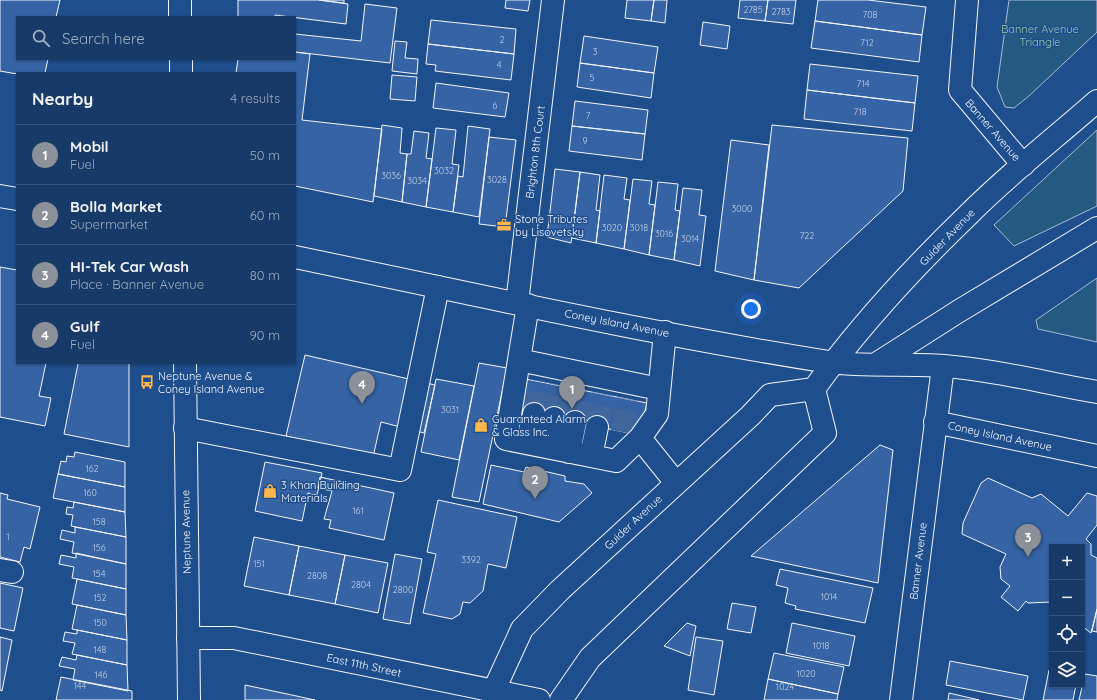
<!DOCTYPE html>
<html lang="en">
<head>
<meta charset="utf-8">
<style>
  body { margin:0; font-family:Quicksand,sans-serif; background:#20416f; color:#f1f3f6 }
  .controls { position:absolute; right:12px; bottom:12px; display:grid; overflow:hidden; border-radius:0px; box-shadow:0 1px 3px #0004 }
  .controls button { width:36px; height:36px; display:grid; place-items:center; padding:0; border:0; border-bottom:1px solid #36547d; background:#173a69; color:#f1f3f6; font:20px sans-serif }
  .you { position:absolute; left:751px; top:309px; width:14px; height:14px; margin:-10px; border:3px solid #fff; border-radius:50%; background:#1a73e8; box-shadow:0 0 0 6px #1a73e833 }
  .badge { display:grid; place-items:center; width:26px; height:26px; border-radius:50%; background:#8c9099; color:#fff; font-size:13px; font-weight:700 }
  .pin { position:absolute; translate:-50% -33px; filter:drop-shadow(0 1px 2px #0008) }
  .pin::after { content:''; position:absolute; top:21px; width:14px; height:12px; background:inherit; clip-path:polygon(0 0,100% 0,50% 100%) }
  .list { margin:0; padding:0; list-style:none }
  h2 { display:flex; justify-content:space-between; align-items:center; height:52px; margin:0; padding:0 16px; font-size:17px }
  h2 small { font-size:13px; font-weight:400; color:#9eadc0 }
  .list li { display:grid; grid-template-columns:26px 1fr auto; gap:12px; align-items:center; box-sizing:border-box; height:60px; padding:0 16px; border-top:1px solid #36547d }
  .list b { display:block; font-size:15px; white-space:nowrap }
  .list p { margin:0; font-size:13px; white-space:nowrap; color:#9eadc0 }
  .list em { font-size:13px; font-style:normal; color:#9eadc0 }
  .icon { flex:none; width:22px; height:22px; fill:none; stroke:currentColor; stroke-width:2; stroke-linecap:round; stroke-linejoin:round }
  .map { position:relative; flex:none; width:1097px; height:700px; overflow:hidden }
  .search { position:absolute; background:#173a69; box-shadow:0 1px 3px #0004; left:16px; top:16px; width:280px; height:44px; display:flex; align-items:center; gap:10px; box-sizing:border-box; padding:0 14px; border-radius:0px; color:#9eadc0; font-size:15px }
  .panel { position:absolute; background:#173a69; box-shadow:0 1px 3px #0004; left:16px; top:72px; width:280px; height:292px; border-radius:0px }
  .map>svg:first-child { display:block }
  .green { fill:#245a82; stroke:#a8bbd7 }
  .building { fill:#3563a3; stroke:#f2f6ff }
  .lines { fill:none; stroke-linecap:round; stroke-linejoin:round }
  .minor-tunnel { stroke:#3f679d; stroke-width:22; stroke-dasharray:22 11; stroke-linecap:butt }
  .minor-casing { stroke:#f2f6ff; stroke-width:24 }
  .major-casing { stroke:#f2f6ff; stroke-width:24 }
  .highway-casing { stroke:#f2f6ff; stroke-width:24 }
  .minor { stroke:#1f4e8c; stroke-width:22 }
  .major { stroke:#1f4e8c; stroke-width:22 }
  .highway { stroke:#1f4e8c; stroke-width:22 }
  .labels { text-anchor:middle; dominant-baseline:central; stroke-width:3; stroke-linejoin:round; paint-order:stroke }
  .number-label { font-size:9px; fill:#c3d1e8 }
  .park-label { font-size:11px; fill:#97c8a6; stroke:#1f4e8c }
  .street-label { font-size:11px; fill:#f2f6ff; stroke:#1f4e8c }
  .poi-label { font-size:11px; fill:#f2f6ff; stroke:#1f4e8c; text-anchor:start }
</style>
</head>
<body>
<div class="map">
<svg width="1097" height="700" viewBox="0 0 1097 700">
  <rect width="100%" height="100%" fill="#1f4e8c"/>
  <!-- green -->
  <path class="green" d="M 1009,0 L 1097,0 L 1097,32 L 1030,95 L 1014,108 L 1005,107 L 997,87 Z
    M 1097,130 L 1097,206 L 1014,246 L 994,225 Z
    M 1097,278 L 1097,342 L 1038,329 L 1036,320 Z"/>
  <!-- building -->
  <path class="building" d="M 0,0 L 60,0 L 56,17 L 17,17 L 17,59 L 48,59 L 45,73 L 17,74 L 0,71 Z
    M 238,0 L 319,0 L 348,4 L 346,24 L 275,15 L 275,17 L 238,17 Z
    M 319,0 L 344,0 L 344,3 Z
    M 506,0 L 530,0 L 528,11 L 505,8 Z
    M 627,0 L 654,0 L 651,21 L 625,18 Z
    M 654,0 L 667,0 L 665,23 L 651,21 Z
    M 740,0 L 768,0 L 765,21 L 738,18 Z
    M 768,0 L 796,0 L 793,24 L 765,21 Z
    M 818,0 L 868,0 L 926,7 L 922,35 L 815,21 Z
    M 365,4 L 397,8 L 390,63 L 295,52 L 295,34 L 361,41 Z
    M 431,20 L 516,29 L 514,54 L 428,44 Z
    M 815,21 L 922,35 L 919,62 L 811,48 Z
    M 703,22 L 730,26 L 727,49 L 700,45 Z
    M 584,36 L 658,47 L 654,73 L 580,63 Z
    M 395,41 L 407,42 L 405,58 L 418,59 L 417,74 L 392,71 Z
    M 428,44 L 514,54 L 511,80 L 435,71 L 436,65 L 426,64 Z
    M 295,52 L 310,54 L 302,120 L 382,129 L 373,202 L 295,186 L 295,73 L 236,73 L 238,59 L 295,59 Z
    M 580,63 L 654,73 L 651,98 L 577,87 Z
    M 810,64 L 918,76 L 915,103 L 807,90 Z
    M 392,75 L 417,77 L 415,101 L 390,99 Z
    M 436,83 L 509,93 L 505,117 L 433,108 Z
    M 807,90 L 915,103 L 912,131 L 804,119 Z
    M 575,101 L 648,110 L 645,134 L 572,126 Z
    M 382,125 L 402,128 L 400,153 L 407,154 L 402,202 L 374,196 Z
    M 772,125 L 908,138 L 903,191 L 799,288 L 754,280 Z
    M 468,126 L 490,129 L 479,217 L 453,212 L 458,176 L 463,177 Z
    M 572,126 L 645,134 L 642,160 L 569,151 Z
    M 436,128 L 456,130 L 452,164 L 459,165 L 453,212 L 426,207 Z
    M 414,131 L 429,133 L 426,158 L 432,159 L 426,207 L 402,202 L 407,154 L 411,154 Z
    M 489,137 L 516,140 L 505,227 L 479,224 Z
    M 731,140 L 769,145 L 754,280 L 715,271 Z
    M 555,169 L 580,172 L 571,243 L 547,237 Z
    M 580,172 L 600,175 L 596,210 L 600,211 L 596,243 L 572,238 Z
    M 604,175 L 627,178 L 624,199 L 630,200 L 624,249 L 596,243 Z
    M 633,179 L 652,181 L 649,204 L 655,205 L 649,255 L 624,249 Z
    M 658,182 L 678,184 L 675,210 L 680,211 L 674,260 L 649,255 Z
    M 683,188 L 702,190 L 699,215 L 706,216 L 700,266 L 674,260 Z
    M 0,267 L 17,270 L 17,363 L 46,363 L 39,396 L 51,398 L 45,426 L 0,417 Z
    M 305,355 L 435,385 L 424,433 L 381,422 L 373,457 L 286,436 Z
    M 75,363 L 129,363 L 129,447 L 64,434 L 78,364 Z
    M 479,363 L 507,368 L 479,502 L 452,497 Z
    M 521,378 L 647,403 L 639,435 L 515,410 Z
    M 436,379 L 474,386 L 459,460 L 421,452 Z
    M 880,445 L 893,450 L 878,583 L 751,556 Z
    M 75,452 L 125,462 L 125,487 L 58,474 L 61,461 L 66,462 L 67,456 L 74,457 Z
    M 265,462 L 322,473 L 317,495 L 308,493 L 302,521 L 255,511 Z
    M 491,465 L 524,472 L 526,467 L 565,476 L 565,481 L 584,484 L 592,493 L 559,522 L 483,504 Z
    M 58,474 L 125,487 L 125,512 L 53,498 Z
    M 320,477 L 394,493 L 384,540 L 329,528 L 331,520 L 324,519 L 332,491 L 318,488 Z
    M 988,478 L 1032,498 L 1041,494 L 1068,516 L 1087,493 L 1097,496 L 1097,525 L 1086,539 L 1091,544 L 1091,555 L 1097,558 L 1097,609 L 1091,633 L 1082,626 L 1082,547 L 1052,547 L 1052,602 L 1028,603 L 1026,601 L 1018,611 L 1001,597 L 1010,586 L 1001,579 L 1000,567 L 1006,554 L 962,534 L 963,523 L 981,483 Z
    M 0,493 L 8,495 L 7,499 L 40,507 L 30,549 L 24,547 L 20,562 L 0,557 Z
    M 438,500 L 517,517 L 506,568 L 488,564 L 483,591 L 470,603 L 463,602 L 460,614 L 452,619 L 423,613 L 436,554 L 427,552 Z
    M 74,502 L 125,512 L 126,537 L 71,526 L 73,515 L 66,514 L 67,507 L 73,508 Z
    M 75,527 L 126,537 L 126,564 L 72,553 L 74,542 L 60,539 L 62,530 L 75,533 Z
    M 254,537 L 299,546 L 289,595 L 244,586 Z
    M 299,546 L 345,555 L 335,604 L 289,595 Z
    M 76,553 L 126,564 L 126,589 L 72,578 L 74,567 L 59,564 L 61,555 L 76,558 Z
    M 395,554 L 422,559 L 410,624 L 383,619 Z
    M 345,555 L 388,563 L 378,613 L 335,604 Z
    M 780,569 L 873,588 L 865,623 L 795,609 L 796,606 L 785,603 L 788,588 L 776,585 Z
    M 77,579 L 126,589 L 126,615 L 72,604 Z
    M 0,583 L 23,588 L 14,631 L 0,628 Z
    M 732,603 L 756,607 L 751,633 L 727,629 Z
    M 77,605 L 126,615 L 127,640 L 72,629 Z
    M 1097,609 L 1097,632 L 1092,631 Z
    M 687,623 L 696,626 L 690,656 L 664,646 Z
    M 792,623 L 855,636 L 849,666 L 786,653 Z
    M 77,630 L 127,640 L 127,665 L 72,654 L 75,643 L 63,641 L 65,632 L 77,634 Z
    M 0,637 L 12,640 L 2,691 L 0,690 Z
    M 696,637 L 723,641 L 714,695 L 688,690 Z
    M 774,653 L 844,667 L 838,694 L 768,679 Z
    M 77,655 L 127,665 L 128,691 L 73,680 L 75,669 L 59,666 L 62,657 L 76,660 Z
    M 950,661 L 1028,676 L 1023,700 L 946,685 Z
    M 1049,670 L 1052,671 L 1052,685 L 1076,685 L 1073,700 L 1043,700 Z
    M 1085,674 L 1097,676 L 1097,700 L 1079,700 Z
    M 61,677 L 132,691 L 132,700 L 56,700 Z
    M 768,679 L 838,694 L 837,700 L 764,700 Z
    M 245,685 L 315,700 L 245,700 Z
    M 949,693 L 979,700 L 948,700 Z"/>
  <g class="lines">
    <!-- minor-tunnel -->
    <path class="minor-tunnel" d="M 534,414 L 540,381
      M 554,418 L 560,385
      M 575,422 L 582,390
      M 597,427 L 603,394
      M 622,432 L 628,399"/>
    <defs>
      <path id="minor" d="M 967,0 L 960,90 L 1023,165
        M 517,303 L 553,0
        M 528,305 L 506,439 L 616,461
        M 519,360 L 659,389
        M 935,422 L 1097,456
        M 185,428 L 400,470 L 438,287
        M 640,438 L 676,483
        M 527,443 L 534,414
        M 548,447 L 554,418
        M 569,452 L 575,422
        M 591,456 L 597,427
        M 616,461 L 640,438 L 657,414 L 665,332
        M 0,570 L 12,572
        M 188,638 L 234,638 L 539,700
        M 901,700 L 943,366"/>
      <path id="major" d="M 180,0 L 180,17
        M 181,59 L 181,73
        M 0,196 L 17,199
        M 295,257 C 473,294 650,334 829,362 C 865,367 907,363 944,366 C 995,370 1046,383 1097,392
        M 185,363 L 189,700
        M 493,700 L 494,690 L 522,629 L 560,590 L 750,416 L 770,395 L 814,389 C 859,326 914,267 970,213 C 1010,173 1055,138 1097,101
        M 561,700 L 590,658 L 825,433 L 814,389"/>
      <path id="highway" d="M 876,364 L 959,311 L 1097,228"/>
    </defs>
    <!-- minor casing -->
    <use href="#minor" class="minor-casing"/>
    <!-- major casing -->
    <use href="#major" class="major-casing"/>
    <!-- highway casing -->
    <use href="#highway" class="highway-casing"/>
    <!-- minor -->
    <use href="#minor" class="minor"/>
    <!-- major -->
    <use href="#major" class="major"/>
    <!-- highway -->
    <use href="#highway" class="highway"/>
  </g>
  <!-- icons -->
  <defs>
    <symbol id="office-bare" viewBox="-9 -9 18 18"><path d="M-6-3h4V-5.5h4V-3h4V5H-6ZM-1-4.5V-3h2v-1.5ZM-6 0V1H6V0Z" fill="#ffb74d" stroke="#1f4e8c" stroke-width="2.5" paint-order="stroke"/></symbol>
    <symbol id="bus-bare" viewBox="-9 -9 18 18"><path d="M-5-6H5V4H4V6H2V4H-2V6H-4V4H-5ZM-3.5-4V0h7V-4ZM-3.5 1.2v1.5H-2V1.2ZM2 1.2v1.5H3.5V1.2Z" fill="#ffb74d" stroke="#1f4e8c" stroke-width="2.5" paint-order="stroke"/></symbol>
    <symbol id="shop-bare" viewBox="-9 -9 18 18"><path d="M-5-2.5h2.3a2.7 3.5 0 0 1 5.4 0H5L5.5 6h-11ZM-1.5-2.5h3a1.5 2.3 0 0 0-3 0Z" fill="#ffb74d" stroke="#1f4e8c" stroke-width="2.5" paint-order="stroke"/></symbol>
  </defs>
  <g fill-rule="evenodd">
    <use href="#office-bare" x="494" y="215" width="20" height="20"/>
    <use href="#bus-bare" x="137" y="372" width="20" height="20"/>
    <use href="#shop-bare" x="471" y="415" width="20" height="20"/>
    <use href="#shop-bare" x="260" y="481" width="20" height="20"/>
  </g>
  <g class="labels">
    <!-- number labels -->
    <g class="number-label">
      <text x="753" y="9">2785</text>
      <text x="781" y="11">2783</text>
      <text x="870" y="14">708</text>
      <text x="502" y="39">2</text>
      <text x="867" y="42">712</text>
      <text x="595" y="51">3</text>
      <text x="499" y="64">4</text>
      <text x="592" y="77">5</text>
      <text x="863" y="83">714</text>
      <text x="495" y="105">6</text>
      <text x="860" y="111">718</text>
      <text x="588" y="115">7</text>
      <text x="585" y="140">9</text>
      <text x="444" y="170">3032</text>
      <text x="391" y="175">3036</text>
      <text x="497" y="179">3028</text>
      <text x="417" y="180">3034</text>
      <text x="742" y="208">3000</text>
      <text x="612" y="227">3020</text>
      <text x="639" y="227">3018</text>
      <text x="664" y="233">3016</text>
      <text x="807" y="235">722</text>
      <text x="690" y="238">3014</text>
      <text x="450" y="409">3031</text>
      <text x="92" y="468">162</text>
      <text x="90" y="492">160</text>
      <text x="358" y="510">161</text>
      <text x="99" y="521">158</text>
      <text x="8" y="536">1</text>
      <text x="99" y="547">156</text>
      <text x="471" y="559">3392</text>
      <text x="259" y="563">151</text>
      <text x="99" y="573">154</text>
      <text x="317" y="575">2808</text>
      <text x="361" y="584">2804</text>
      <text x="403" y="589">2800</text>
      <text x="829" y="596">1014</text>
      <text x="100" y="597">152</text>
      <text x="100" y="622">150</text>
      <text x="821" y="645">1018</text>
      <text x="100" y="649">148</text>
      <text x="806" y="673">1020</text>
      <text x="101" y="674">146</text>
      <text x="80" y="685">144</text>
      <text x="785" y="686">1024</text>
    </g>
    <!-- park labels -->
    <g class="park-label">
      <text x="1040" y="29">Banner Avenue<tspan x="1040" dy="13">Triangle</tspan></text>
    </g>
    <!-- street labels -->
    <g class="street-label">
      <text transform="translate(993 130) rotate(49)">Banner Avenue</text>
      <text transform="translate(535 152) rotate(-83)">Brighton 8th Court</text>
      <text transform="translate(947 237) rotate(-46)">Guider Avenue</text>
      <text transform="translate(617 323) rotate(11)">Coney Island Avenue</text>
      <text transform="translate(1000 436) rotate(12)">Coney Island Avenue</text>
      <text transform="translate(633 522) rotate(-43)">Guider Avenue</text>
      <text transform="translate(186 532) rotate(-91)">Neptune Avenue</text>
      <text transform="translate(918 561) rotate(-83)">Banner Avenue</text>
      <text transform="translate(364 665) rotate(12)">East 11th Street</text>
    </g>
    <!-- poi labels -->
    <g class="poi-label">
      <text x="515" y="219">Stone Tributes<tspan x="515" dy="13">by Lisovetsky</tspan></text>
      <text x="158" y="376">Neptune Avenue &amp;<tspan x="158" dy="13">Coney Island Avenue</tspan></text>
      <text x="492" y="419">Guaranteed Alarm<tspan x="492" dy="13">&amp; Glass Inc.</tspan></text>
      <text x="281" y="485">3 Khan Building<tspan x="281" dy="13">Materials</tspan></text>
    </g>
  </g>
</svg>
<div class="controls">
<button>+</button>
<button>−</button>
<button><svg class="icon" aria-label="locate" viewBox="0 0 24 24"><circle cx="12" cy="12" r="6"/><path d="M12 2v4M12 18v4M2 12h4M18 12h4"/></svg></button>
<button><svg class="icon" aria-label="layers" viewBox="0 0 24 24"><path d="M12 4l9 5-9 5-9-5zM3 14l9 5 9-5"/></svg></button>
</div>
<div class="you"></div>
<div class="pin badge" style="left:572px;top:409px">1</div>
<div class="pin badge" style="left:535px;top:499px">2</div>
<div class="pin badge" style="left:1028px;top:557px">3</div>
<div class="pin badge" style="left:362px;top:404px">4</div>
<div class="search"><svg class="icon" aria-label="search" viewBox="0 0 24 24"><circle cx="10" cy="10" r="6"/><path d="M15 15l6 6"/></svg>Search here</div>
<section class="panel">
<h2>Nearby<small>4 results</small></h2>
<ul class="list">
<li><span class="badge">1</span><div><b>Mobil</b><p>Fuel</p></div><em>50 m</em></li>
<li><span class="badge">2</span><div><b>Bolla Market</b><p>Supermarket</p></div><em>60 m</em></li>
<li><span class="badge">3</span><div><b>HI-Tek Car Wash</b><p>Place · Banner Avenue</p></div><em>80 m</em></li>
<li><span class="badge">4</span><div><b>Gulf</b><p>Fuel</p></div><em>90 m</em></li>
</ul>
</section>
</div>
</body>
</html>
